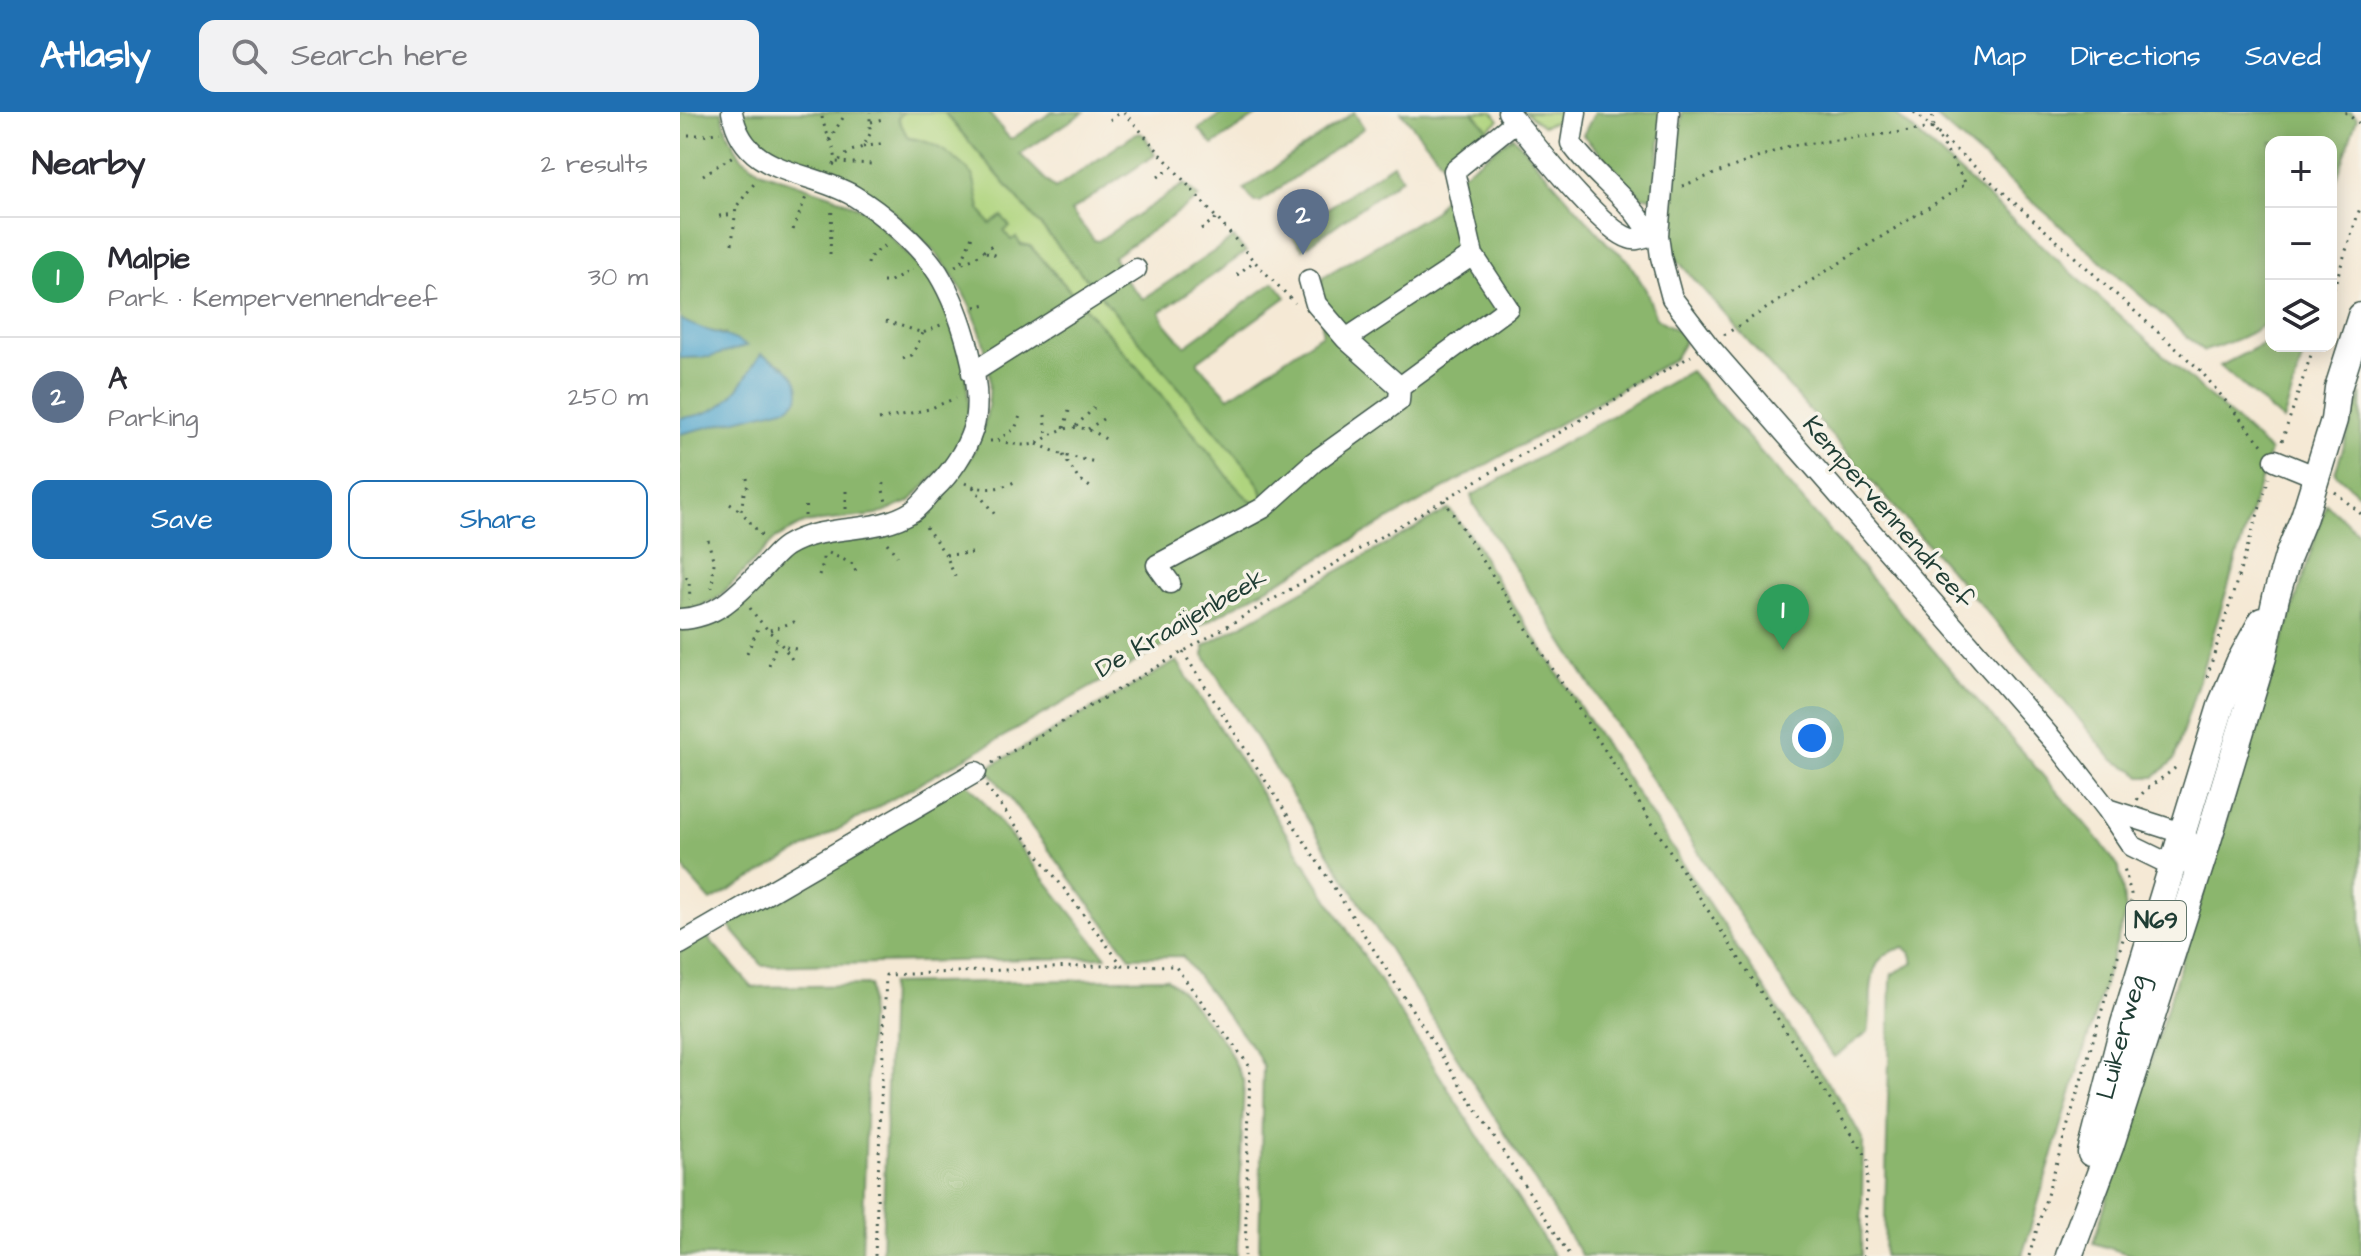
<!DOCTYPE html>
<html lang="en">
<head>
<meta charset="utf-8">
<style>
  body { margin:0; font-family:"Architects Daughter",sans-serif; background:#f2f2f3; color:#2b2b33 }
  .controls { position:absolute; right:24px; top:24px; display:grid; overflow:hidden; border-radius:16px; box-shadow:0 4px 20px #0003 }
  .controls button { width:72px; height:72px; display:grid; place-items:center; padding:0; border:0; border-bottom:2px solid #e1e1e2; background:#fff; color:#2b2b33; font:40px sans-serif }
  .you { position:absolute; left:1132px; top:626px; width:28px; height:28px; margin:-20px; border:6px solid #fff; border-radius:50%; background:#1a73e8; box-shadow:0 0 0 12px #1a73e833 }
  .badge { display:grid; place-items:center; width:52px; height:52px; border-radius:50%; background:#1f6fb2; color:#fff; font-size:26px; font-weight:700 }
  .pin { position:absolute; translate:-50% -66px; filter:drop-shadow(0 2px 4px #0008) }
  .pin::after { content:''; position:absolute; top:42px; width:28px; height:24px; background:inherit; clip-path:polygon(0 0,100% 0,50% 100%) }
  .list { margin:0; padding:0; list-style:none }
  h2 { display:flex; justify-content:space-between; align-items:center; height:104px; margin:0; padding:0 32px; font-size:34px }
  h2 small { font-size:26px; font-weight:400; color:#7c7c81 }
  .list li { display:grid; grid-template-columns:52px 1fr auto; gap:24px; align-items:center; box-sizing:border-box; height:120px; padding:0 32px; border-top:2px solid #e1e1e2 }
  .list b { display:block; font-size:30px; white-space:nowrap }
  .list p { margin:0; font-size:26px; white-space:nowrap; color:#7c7c81 }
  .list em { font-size:26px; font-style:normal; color:#7c7c81 }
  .actions { display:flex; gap:16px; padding:24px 32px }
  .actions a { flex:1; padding:18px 0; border:2px solid #1f6fb2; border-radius:16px; text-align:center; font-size:28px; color:#1f6fb2 }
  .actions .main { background:#1f6fb2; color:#fff }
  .icon { flex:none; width:44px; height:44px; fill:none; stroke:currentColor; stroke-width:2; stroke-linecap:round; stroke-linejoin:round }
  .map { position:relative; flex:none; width:1681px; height:1144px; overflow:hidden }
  header { display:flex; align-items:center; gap:48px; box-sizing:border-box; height:112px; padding:0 40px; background:#1f6fb2; color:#fff }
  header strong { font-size:38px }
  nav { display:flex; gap:44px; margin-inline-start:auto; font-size:28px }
  .search { width:560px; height:72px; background:#f2f2f3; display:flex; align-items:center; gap:20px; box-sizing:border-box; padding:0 28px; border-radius:16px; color:#7c7c81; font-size:30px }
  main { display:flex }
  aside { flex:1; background:#fff }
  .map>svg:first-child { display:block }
  .green { fill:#afd47e; stroke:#678859; stroke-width:2 }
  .forest { fill:#8bb66d; stroke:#557a50; stroke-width:2 }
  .water { fill:#51a6cd; stroke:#387280; stroke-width:2 }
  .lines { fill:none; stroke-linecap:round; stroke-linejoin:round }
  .minor-casing { stroke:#3f574c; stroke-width:23 }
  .major-casing { stroke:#3f574c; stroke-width:29 }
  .path { stroke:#3f574c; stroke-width:3; stroke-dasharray:2 6; stroke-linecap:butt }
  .minor { stroke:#fff; stroke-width:20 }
  .major { stroke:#fff; stroke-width:26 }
  .labels { text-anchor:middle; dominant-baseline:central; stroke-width:7; stroke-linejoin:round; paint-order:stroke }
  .shield { fill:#f7f3e8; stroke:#60746a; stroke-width:2 }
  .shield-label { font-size:24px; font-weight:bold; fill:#1f3d34 }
  .street-label { font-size:26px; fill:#1f3d34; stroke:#f7f3e8 }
</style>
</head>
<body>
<header>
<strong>Atlasly</strong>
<div class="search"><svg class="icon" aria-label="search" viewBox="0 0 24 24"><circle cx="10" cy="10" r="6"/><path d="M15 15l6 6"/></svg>Search here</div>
<nav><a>Map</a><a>Directions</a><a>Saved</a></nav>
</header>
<main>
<aside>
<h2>Nearby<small>2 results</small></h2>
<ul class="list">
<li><span class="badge" style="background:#2e9e5b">1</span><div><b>Malpie</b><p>Park · Kempervennendreef</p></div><em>30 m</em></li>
<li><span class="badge" style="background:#5c6f8a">2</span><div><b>A</b><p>Parking</p></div><em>250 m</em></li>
</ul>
<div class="actions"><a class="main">Save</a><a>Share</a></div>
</aside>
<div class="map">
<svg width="1681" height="1144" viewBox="0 0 1681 1144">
  <rect width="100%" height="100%" fill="#f7f3e8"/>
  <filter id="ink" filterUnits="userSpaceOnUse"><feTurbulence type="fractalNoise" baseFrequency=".0125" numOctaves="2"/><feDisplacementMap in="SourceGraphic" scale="16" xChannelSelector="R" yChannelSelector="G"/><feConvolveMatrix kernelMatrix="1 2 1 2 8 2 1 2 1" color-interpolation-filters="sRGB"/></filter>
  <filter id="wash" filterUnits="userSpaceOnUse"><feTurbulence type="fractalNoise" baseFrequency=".006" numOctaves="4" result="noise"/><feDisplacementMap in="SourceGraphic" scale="32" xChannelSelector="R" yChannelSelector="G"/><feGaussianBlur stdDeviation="1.8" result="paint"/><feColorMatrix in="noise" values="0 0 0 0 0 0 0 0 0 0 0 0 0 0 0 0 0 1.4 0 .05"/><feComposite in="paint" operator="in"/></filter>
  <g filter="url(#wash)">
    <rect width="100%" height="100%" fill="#f5e9d5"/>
    <!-- green -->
    <path class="green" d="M 224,0 L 264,0 L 564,352 L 580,374 L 583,384 L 579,392 C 560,386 545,359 532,344 C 474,272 412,203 350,134 L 331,129 L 324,119 L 322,104 L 310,112 L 300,97 L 293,63 C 272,47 255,28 228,26 L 217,6 Z
      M 793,0 L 813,0 L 819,8 L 808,17 Z
      M 845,0 L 880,0 L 881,1 L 879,8 L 863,14 Z"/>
    <!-- forest -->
    <path class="forest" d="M 0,0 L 42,0 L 47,20 L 61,45 L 82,60 L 151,83 L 187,99 L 258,176 L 284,228 L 289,299 L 279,333 L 268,351 L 229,390 L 197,403 L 124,411 L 95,427 L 37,487 L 16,496 L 0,499 L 0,322 L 107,295 L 105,254 L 81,242 C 55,280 50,301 0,306 L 0,246 L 30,245 L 45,222 L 19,217 L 0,207 Z
      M 61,0 L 224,0 L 218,6 L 228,26 C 254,28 275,45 293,63 L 300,97 L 310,112 L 322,104 L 330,115 L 324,119 L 331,128 L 336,125 L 341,133 L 350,134 C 412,203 473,272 532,344 C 545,359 560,386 579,392 L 583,384 L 580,374 L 564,352 L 264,0 L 308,0 L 329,26 L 333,26 L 372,0 L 404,0 L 340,42 L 375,77 L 454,23 L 460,21 L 465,24 L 475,43 L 391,99 L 414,128 L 418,129 L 504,72 L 519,86 L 433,145 L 446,169 L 463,187 L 554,126 L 566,140 L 480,200 L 485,211 L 505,234 L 594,170 L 606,185 L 518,249 L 518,252 L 549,285 L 642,222 C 643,203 637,183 643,165 L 755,99 L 775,67 L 833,24 L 927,131 L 947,147 L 966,178 L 976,206 L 1004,222 L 1003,232 L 994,247 L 31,789 L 7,762 L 0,747 L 0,518 C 48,519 62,491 93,460 C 100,453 107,443 115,439 C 147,421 177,430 209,420 C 231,413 247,399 263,382 C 316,327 322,260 289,192 C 268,148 228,109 188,80 C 176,72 159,64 145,58 C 110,44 72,43 61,0 Z
      M 545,0 L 582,0 L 533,33 L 519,17 Z
      M 674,0 L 684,16 L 580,90 L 574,90 L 564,77 Z
      M 721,0 L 793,0 L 808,17 L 762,50 Z
      M 915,0 L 984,0 L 973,85 L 962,85 L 903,23 Z
      M 1002,0 L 1213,0 L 1590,339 L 1494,648 L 1475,665 L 1461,665 L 1454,658 L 1433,648 L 1365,566 L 990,140 Z
      M 1250,0 L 1671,0 L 1677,6 L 1651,85 L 1651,30 L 1591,30 L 1591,206 C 1572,224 1548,231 1524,239 Z
      M 713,52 L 722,66 L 623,137 L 610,122 Z
      M 1591,228 L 1591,234 L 1626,234 L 1603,309 L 1540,254 Z
      M 1010,259 L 1420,729 L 1439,756 L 1446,799 L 1342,1144 L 1204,1144 L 1211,868 L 1212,862 L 1234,851 L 1230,840 L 1225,836 C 1180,841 1195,888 1188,920 L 1154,945 L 1140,928 L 794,393 L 791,384 Z
      M 1681,281 L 1681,384 L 1655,361 Z
      M 1646,392 L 1681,423 L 1681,1144 L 1455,1144 L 1413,1131 Z
      M 769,397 L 796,431 L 807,453 L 1132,949 L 1163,992 L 1183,1028 L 1181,1144 L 902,1144 L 524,543 L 524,534 Z
      M 497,549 L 874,1144 L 579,1144 L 583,954 L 576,940 L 502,844 L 450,845 L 307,656 Z
      M 285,669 L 299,684 L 426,845 L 83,854 L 47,812 Z
      M 20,817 L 72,875 L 190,873 L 182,1144 L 0,1144 L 0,828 Z
      M 486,866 L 502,879 L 546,933 L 564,970 L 557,1144 L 202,1144 L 210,872 Z"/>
    <!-- water -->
    <path class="water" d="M 0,207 C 21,220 46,220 67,234 L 30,245 L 0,246 Z
      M 81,242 C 100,252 124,261 118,287 L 108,295 L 0,322 L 0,306 C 50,301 55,280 81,242 Z"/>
  </g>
  <g filter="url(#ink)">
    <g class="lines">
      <defs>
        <path id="minor" d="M 828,0 C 850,26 921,118 949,126 C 959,130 967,122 978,123
          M 896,0 L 891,31 C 913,64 951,86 969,122
          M 989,0 L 978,123 L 981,145 L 992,186 L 1028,233 L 1378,634 L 1427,697 L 1452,734 L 1493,754 L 1523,745 L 1502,721 L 1427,697
          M 629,168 L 636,192 L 666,227
          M 292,261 L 456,157
          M 720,275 L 666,227 L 793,143
          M 1595,348 L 1637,365
          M 490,471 L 477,453 L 583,396 L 634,350 L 719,289 L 720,275 L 828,196 L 793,143 L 774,59 L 836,9
          M 0,507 C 38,506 60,480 84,455 C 91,448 98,439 106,434 C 145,410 194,424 233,399 C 241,393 248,384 254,377 C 270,362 286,339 293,317 C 306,275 280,197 258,161 C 240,133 202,101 174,84 C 126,56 64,65 52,0
          M 0,832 L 296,660"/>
        <g id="major">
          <path id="s1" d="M 1411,1041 L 1444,912 L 1542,591 L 1559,551 L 1582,509"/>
          <path d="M 1389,1144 L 1430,1035 L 1523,745 L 1583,545 L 1596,485 L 1608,444 L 1624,405 L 1654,308 L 1658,276 L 1681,204"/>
        </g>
      </defs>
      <!-- minor casing -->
      <use href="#minor" class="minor-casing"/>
      <!-- major casing -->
      <use href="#major" class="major-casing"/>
      <!-- path -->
      <path class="path" d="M 444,0 L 574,149 L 615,191
        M 1234,0 L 1520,258 L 1583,334
        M 1665,0 L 1681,13
        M 142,5 C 145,21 155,34 156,50 L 192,52
        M 430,8 L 441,0
        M 191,10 L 203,7
        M 8,23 L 25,23 L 40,20
        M 149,28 L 166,1
        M 183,35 L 205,31
        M 153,53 L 171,39 L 183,35 L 190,22 L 190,0
        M 23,63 L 53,44
        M 478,65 L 491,56
        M 1002,74 L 1109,34 L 1253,16
        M 39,104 L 55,102
        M 521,117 L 537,106
        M 113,118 L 126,85
        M 52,132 L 56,95 L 77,68
        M 306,140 L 321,145
        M 150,142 L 152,94
        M 282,149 L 292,124
        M 188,152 L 189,146 L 207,132
        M 275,154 L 293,147 L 316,130
        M 557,163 L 574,149
        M 203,170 L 209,170 L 232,157
        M 1651,184 L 1681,93
        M 295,195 L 307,192
        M 206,209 L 243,221 L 263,212
        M 1044,223 L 1286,72 L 1253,16 L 1252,0
        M 223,247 L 232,243 L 243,221
        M 365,303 L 367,325
        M 199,308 L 249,297 L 276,286
        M 396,314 L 414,296
        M 384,316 L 389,299
        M 408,317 L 426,305
        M 317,328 L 335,317 L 340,304
        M 310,329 C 325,328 339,336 354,332 C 360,331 365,326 370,323 C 392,311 409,314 428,329
        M 1602,329 L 1634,234
        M 357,332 L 383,343 L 416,350
        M 383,343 L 397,365 L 410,375
        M 67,366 L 68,373 L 64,381 L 61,399 L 85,428
        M 204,371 L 203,378 L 206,390
        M 285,371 C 303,380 322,377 338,368
        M 293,375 L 316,404
        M 1655,380 L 1681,402
        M 764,388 L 1188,1047 L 1184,1144
        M 50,392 L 60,399
        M 166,397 L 166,373
        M 125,404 L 126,388
        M 246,415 L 266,443 L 276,467
        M 28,428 L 34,451 L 32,476
        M 207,431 L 217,444
        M 149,441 L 173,452 L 176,460
        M 266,443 L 293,441
        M 139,463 L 143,451 L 143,440
        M 6,465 L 9,468 L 10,488
        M 70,496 C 84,517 103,530 114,551
        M 90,518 L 114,510 L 119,514
        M 106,535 L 121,538
        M 503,540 L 890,1144
        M 67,541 L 80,512
        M 89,553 L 97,530
        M 1527,565 L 1589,366
        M 312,651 L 1011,244
        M 306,674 L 442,853 L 495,854 L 570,955 L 565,1144
        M 1457,688 C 1468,672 1486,666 1499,652
        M 195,1144 L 206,863 L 442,853
        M 1349,1144 L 1451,800 L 1451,782 L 1443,752"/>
      <!-- minor -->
      <use href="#minor" class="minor"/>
      <!-- major -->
      <use href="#major" class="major"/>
    </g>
  </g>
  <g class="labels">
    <!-- shield labels -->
    <rect class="shield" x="1446" y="789" width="60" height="40" rx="6"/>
    <g class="shield-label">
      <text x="1476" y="809">N69</text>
    </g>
    <!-- street labels -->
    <g class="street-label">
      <text transform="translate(1208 400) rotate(49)">Kempervennendreef</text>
      <text transform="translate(501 511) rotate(-30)">De Kraaijenbeek</text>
      <text stroke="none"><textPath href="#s1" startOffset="120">Luikerweg</textPath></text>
    </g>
  </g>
</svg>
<div class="controls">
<button>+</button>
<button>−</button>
<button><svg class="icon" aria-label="layers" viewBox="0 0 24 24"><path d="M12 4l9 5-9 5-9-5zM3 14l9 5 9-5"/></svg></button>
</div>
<div class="you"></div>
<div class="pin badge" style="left:1103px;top:538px;background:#2e9e5b">1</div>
<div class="pin badge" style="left:623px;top:143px;background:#5c6f8a">2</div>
</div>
</main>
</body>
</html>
